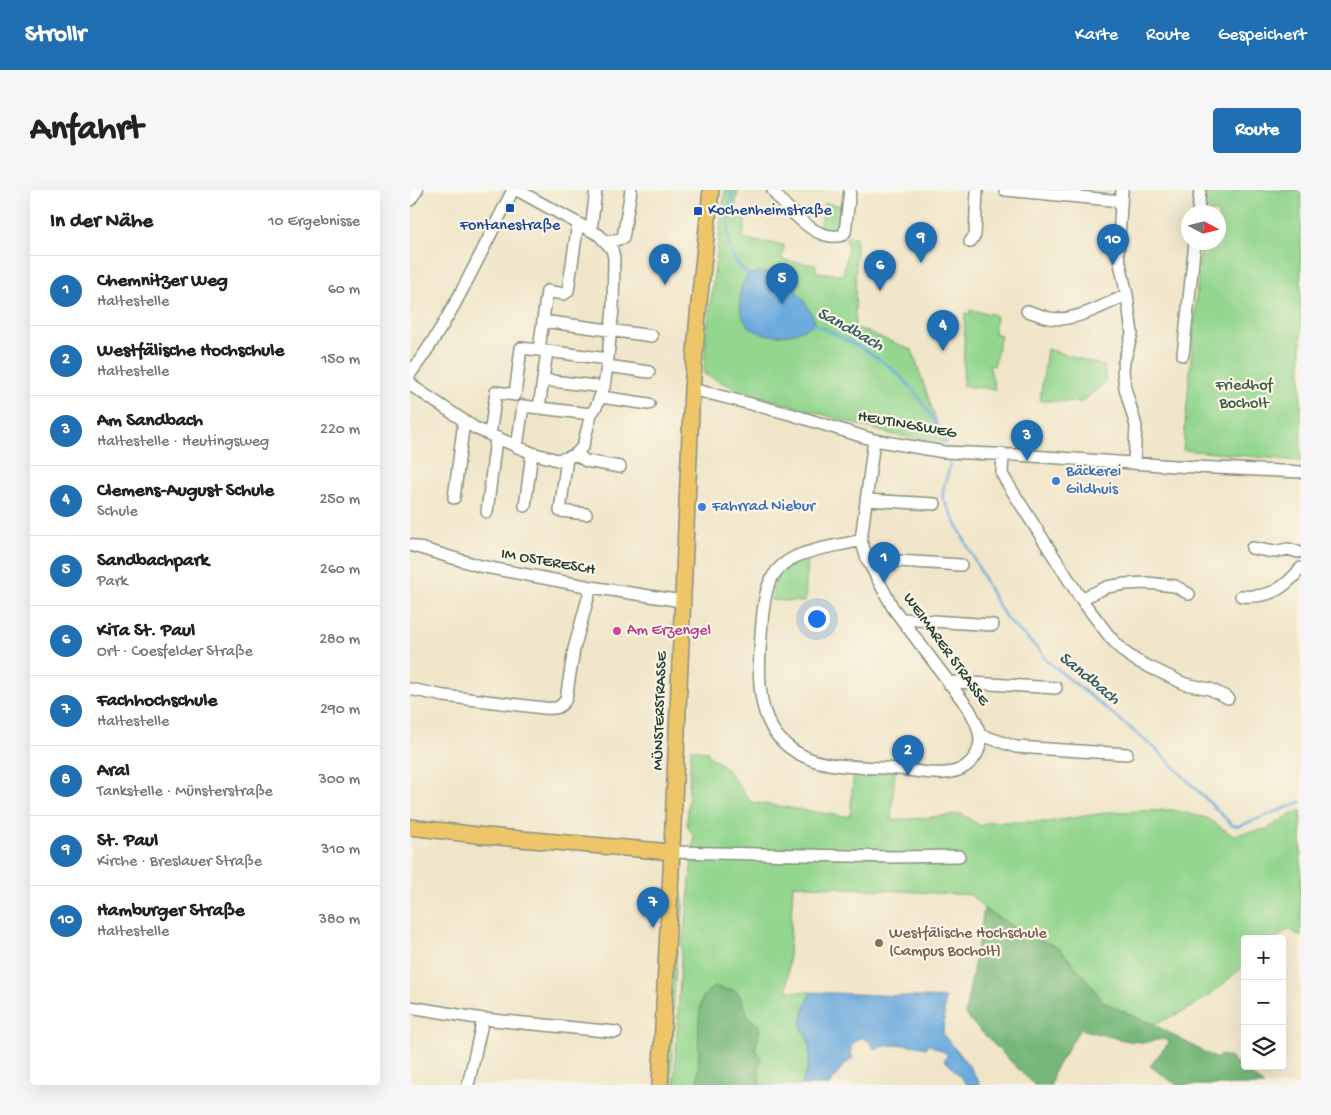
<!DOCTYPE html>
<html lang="de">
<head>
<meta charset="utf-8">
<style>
  body { margin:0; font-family:"Gochi Hand",sans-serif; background:#f6f6f6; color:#222 }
  .controls { position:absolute; right:15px; bottom:15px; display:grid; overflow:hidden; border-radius:5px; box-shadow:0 5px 20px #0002 }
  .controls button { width:45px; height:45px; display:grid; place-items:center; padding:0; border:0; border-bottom:1px solid #e0e0e0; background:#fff; color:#222; font:25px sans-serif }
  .compass { position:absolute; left:771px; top:15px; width:45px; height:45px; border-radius:50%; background:#fff; box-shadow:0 5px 20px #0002; rotate:97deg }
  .you { position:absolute; left:406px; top:428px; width:18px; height:18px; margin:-12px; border:4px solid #fff; border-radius:50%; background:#1a73e8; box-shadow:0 0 0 8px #1a73e833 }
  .badge { display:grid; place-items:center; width:32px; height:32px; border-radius:50%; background:#1f6fb2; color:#fff; font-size:16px; font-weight:700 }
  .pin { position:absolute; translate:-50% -41px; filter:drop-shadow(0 1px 2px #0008) }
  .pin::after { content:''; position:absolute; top:26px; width:18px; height:15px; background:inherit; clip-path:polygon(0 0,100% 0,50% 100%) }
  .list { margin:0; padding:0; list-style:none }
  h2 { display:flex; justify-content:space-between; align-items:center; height:65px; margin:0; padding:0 20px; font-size:21px }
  h2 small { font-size:16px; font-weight:400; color:#767676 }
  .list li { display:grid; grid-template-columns:32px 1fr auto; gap:15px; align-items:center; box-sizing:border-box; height:70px; padding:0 20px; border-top:1px solid #e0e0e0 }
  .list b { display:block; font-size:19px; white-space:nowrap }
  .list p { margin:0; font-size:16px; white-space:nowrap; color:#767676 }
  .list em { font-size:16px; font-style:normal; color:#767676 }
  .icon { flex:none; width:28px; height:28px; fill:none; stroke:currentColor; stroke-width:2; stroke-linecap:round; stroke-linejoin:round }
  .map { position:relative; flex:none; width:891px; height:895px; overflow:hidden; border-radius:5px }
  header { display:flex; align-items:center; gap:30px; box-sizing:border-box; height:70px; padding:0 25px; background:#1f6fb2; color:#fff }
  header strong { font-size:24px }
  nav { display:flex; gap:28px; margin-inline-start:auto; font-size:18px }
  .intro { display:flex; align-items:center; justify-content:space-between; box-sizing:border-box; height:120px; padding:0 30px }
  h1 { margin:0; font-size:35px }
  .button { padding:12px 22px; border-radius:5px; background:#1f6fb2; color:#fff; font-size:18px; font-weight:700 }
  main { display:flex; gap:30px; padding:0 30px }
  aside { flex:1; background:#fff; border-radius:5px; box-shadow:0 5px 20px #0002 }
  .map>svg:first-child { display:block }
  .green { fill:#93d68e; stroke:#598a61 }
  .forest { fill:#76b779; stroke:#4a7a56 }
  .water { fill:#6caade; stroke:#467489 }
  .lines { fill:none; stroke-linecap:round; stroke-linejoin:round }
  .stream { stroke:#6caade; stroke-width:2.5 }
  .minor-casing { stroke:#88917e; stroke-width:14 }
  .major-casing { stroke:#88917e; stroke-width:18 }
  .minor { stroke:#fff; stroke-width:11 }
  .major { stroke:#eec569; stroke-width:15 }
  .transit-dot { fill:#1a4fb4; stroke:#fcf5e5; stroke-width:2 }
  .shop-dot { fill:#3f7fe0; stroke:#fcf5e5; stroke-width:2 }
  .hotel-dot { fill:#d1479c; stroke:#fcf5e5; stroke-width:2 }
  .education-dot { fill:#8d6e63; stroke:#fcf5e5; stroke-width:2 }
  .labels { text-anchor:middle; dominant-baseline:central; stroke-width:4.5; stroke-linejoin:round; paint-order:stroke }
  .transit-label { font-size:16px; fill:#164399; stroke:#fcf5e5; text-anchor:start }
  .park-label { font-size:16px; fill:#365c46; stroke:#fcf5e5 }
  .street-label { font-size:16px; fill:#1f3d34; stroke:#fcf5e5 }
  .shop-label { font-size:16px; fill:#366cbe; stroke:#fcf5e5; text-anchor:start }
  .hotel-label { font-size:16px; fill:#b23c85; stroke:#fcf5e5; text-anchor:start }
  .education-label { font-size:16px; fill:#785e54; stroke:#fcf5e5; text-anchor:start }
  .water-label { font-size:18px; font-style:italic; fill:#365e67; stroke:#fcf5e5 }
</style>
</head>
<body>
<header>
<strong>Strollr</strong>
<nav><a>Karte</a><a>Route</a><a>Gespeichert</a></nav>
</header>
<div class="intro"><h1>Anfahrt</h1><a class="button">Route</a></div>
<main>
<aside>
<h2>In der Nähe<small>10 Ergebnisse</small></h2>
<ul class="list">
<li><span class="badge">1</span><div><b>Chemnitzer Weg</b><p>Haltestelle</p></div><em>60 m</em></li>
<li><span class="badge">2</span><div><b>Westfälische Hochschule</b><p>Haltestelle</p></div><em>150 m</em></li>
<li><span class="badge">3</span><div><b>Am Sandbach</b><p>Haltestelle · Heutingsweg</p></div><em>220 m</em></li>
<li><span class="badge">4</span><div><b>Clemens-August Schule</b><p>Schule</p></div><em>250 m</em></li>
<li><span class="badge">5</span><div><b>Sandbachpark</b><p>Park</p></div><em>260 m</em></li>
<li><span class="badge">6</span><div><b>KiTa St. Paul</b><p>Ort · Coesfelder Straße</p></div><em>280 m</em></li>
<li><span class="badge">7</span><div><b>Fachhochschule</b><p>Haltestelle</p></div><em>290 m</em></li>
<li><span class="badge">8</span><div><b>Aral</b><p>Tankstelle · Münsterstraße</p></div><em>300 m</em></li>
<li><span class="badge">9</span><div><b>St. Paul</b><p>Kirche · Breslauer Straße</p></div><em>310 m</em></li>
<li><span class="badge">10</span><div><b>Hamburger Straße</b><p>Haltestelle</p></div><em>380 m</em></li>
</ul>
</aside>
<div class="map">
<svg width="891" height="895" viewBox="0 0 891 895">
  <rect width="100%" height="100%" fill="#fcf5e5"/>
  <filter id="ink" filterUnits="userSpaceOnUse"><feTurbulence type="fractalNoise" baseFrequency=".02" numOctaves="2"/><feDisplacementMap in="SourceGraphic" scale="10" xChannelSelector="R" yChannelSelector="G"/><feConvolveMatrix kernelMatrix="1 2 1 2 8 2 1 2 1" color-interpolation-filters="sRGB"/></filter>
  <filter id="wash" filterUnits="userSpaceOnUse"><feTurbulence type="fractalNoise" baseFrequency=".0096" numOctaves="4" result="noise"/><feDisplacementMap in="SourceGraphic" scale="20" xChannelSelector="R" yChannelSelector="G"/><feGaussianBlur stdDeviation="1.12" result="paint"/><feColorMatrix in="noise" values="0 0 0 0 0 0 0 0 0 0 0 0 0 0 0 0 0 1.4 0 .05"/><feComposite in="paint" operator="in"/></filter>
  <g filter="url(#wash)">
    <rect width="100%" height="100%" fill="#f0e5c9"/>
    <!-- green -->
    <path class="green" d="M 315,0 L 328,0 L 324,23 L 336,25 L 333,49 L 374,55 L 372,70 L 406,75 L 406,82 L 433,85 L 438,58 L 435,47 L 446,47 L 445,137 L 502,160 L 527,233 L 537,253 L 484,245 L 328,200 L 294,184 L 296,147 Z
      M 796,0 L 891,0 L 891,271 L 773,260 L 791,53 L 808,52 L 808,22 L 794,22 Z
      M 415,13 L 434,16 L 430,41 L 410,38 Z
      M 560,120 L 586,125 L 584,143 L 591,145 L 584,176 L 579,175 L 585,199 L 553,196 L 555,123 L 560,124 Z
      M 637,159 L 694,176 L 696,192 L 671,212 L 630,211 Z
      M 398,368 L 395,412 L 361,410 C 363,399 366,384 375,376 C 380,371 392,370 398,368 Z
      M 281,559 L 297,561 L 298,565 L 315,577 L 341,612 L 432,626 L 440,626 L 444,580 L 485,582 L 481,630 L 513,628 L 552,624 L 570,636 L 578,632 L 637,632 L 701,622 L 763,620 L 797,628 L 822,645 L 857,639 L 876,627 L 891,620 L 891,747 L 879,739 L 864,749 L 835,749 L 835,774 C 804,804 783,820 743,834 L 727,828 L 693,812 L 679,792 L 605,738 L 574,719 L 561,705 L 383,695 L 377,801 L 401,802 C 398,812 390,827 392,837 C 393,842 397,847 399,852 C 402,867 397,882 391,895 L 264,895 L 272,752 L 277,724 L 284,647 L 277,635 Z
      M 271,700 C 277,721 268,739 267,760 C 263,805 263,850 261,895 L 254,895 L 264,754 L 269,734 Z"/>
    <!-- forest -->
    <path class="forest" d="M 574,719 L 605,738 L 649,758 L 679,792 L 693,812 L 727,828 L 743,834 L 807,869 L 810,865 L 819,867 L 854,895 L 767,895 L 740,876 L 760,851 C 752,847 746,851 737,852 C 715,853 692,844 670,839 L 644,881 L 641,895 L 624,895 L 555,825 Z
      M 305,796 L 316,800 L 324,800 L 329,804 L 339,828 L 348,834 L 350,841 L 345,859 L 352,870 L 348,874 L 350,895 L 287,895 C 291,871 285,826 293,807 C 296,802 301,799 305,796 Z"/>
    <!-- water -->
    <path class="water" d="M 348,82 C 376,81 396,109 405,132 L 404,134 C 376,152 326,152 330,107 C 330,99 334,92 337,85 Z
      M 401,802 L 535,808 L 533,844 L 560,877 L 571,895 L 557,895 L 542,877 L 534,870 L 538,864 L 518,854 L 516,858 C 498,853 481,854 464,859 L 460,852 L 453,848 C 442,850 438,858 443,868 L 434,875 L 419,895 L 391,895 C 397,882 402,867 399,852 C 397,847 393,842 392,837 C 390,827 398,812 401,802 Z"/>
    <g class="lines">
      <!-- stream -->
      <path class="stream" d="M 322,0 C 320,23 312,53 327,73 C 331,78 336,82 340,87
        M 403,133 C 430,147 457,159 481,178 C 503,195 524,227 535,253
        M 540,269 C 541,283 531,295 533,308 L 584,408 L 596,428 L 631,462 L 636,470 L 746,559 L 822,635 L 829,636 L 891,612"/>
    </g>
  </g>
  <g filter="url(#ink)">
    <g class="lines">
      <defs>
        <path id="minor" d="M 363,0 C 369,11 398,39 410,43 C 417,46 426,47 433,45 L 435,42 L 440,0
          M 595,0 L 711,11
          M 712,0 L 708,64 L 717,105 L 722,144 L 714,172 L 713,181 L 715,198 L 726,236 L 724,273
          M 0,10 L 7,0
          M 788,22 L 790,0
          M 181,40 L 186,0
          M 197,52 L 213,48 L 221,0
          M 560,52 L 565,45 L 567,0
          M 617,121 C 624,123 632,126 639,128 C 665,133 695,114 717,105
          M 133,131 L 242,146
          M 129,160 L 137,101 L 154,104 L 158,101 L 168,33
          M 773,165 L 785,52
          M 197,176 L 239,182
          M 0,184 C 43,127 70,63 103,0
          M 133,190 L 194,197
          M 0,192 L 5,198 L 65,238 L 122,263 L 147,270 L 157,268 L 166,264 L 173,256 L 181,224 L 186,217 L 194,197 L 197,176 L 203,119 L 204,68 L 202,59 L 189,45 L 107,0
          M 282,199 L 380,224 L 464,250 L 534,262 L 607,265 L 765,276 L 891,282
          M 191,207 L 239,214
          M 129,218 L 137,161 L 198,169
          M 80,245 L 86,202 L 105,205 L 111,158 L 137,161
          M 107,257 L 113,216 L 181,224
          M 166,264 L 176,271 L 210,277
          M 593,264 L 592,284 L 596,291 L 671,409 L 700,447 L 714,462 L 727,471 L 775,494 L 800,499 L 818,508
          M 157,268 L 150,321 L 176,324
          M 44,308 L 54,231
          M 456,310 L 525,314
          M 115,316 L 122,263
          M 77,322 L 86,249
          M 451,350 C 416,360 368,358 357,400 C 353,414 352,430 351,445 C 347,498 346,552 406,571 C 428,578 465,577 489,579 C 509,581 539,589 556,576 C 578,559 570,538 559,519 L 483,418 L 457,369 L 451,350 L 464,250
          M 0,355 L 70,376 L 181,397 L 272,411
          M 842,358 L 864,362 L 878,359 L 888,362
          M 457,369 L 551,375
          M 831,406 C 859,408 873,400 891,378
          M 671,409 L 697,397 L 715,394 L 737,393 L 765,396 L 779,404
          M 492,429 L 583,435
          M 539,494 L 545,492 L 646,498
          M 0,499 L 34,506 L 134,518 C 145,519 150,519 156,509 L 164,459 L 181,397
          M 571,545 L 606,557 L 717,564
          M 262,662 L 484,667 L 549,666
          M 0,817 L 73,829
          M 58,895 L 73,829 L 206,842"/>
        <path id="major" d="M 0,637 L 76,646 L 262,662
          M 250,895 L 261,681 L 282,199 L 289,113 L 301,0"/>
      </defs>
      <!-- minor casing -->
      <use href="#minor" class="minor-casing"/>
      <!-- major casing -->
      <use href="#major" class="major-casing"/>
      <!-- minor -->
      <use href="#minor" class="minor"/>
      <!-- major -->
      <use href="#major" class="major"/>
    </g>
  </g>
  <!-- markers -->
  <g class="transit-dot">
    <rect x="95" y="13" width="10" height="10" rx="2.5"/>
    <rect x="283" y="16" width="10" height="10" rx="2.5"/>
  </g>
  <g class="shop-dot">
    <circle cx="646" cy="291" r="5"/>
    <circle cx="292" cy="317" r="5"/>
  </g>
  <circle class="hotel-dot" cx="207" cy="441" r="5"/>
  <circle class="education-dot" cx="469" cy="753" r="5"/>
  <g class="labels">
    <!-- transit labels -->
    <g class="transit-label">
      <text x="298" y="21">Kochenheimstraße</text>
      <text x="100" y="36" text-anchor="middle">Fontanestraße</text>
    </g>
    <!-- park labels -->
    <g class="park-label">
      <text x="834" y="196">Friedhof<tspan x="834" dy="18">Bocholt</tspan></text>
    </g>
    <!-- street labels -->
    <g class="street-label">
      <text transform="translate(497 236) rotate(10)">HEUTINGSWEG</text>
      <text transform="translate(138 373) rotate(10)">IM OSTERESCH</text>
      <text transform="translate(535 460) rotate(54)">WEIMARER STRASSE</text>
      <text transform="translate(251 521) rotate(-88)">MÜNSTERSTRASSE</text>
    </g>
    <!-- shop labels -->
    <g class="shop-label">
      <text x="656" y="282">Bäckerei<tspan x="656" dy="18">Gildhuis</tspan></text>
      <text x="302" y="317">Fahrrad Niebur</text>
    </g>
    <!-- hotel labels -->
    <g class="hotel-label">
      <text x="217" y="441">Am Erzengel</text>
    </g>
    <!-- education labels -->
    <g class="education-label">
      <text x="479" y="744">Westfälische Hochschule<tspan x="479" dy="18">(Campus Bocholt)</tspan></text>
    </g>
    <!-- water labels -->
    <g class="water-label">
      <text transform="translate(440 140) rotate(29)">Sandbach</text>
      <text transform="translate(679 489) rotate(39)">Sandbach</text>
    </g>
  </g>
</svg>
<div class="controls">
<button>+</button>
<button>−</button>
<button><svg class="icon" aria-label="layers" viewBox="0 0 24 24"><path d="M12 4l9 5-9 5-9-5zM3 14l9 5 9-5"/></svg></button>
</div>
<svg class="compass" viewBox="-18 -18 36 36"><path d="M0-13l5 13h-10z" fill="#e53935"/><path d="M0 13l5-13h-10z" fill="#767676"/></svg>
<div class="you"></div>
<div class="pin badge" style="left:474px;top:393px">1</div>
<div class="pin badge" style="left:498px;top:586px">2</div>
<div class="pin badge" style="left:617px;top:271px">3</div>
<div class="pin badge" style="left:533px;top:161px">4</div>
<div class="pin badge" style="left:372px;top:114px">5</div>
<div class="pin badge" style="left:470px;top:101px">6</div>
<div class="pin badge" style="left:243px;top:738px">7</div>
<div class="pin badge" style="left:255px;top:95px">8</div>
<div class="pin badge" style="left:511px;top:73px">9</div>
<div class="pin badge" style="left:703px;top:75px">10</div>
</div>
</main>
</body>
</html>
